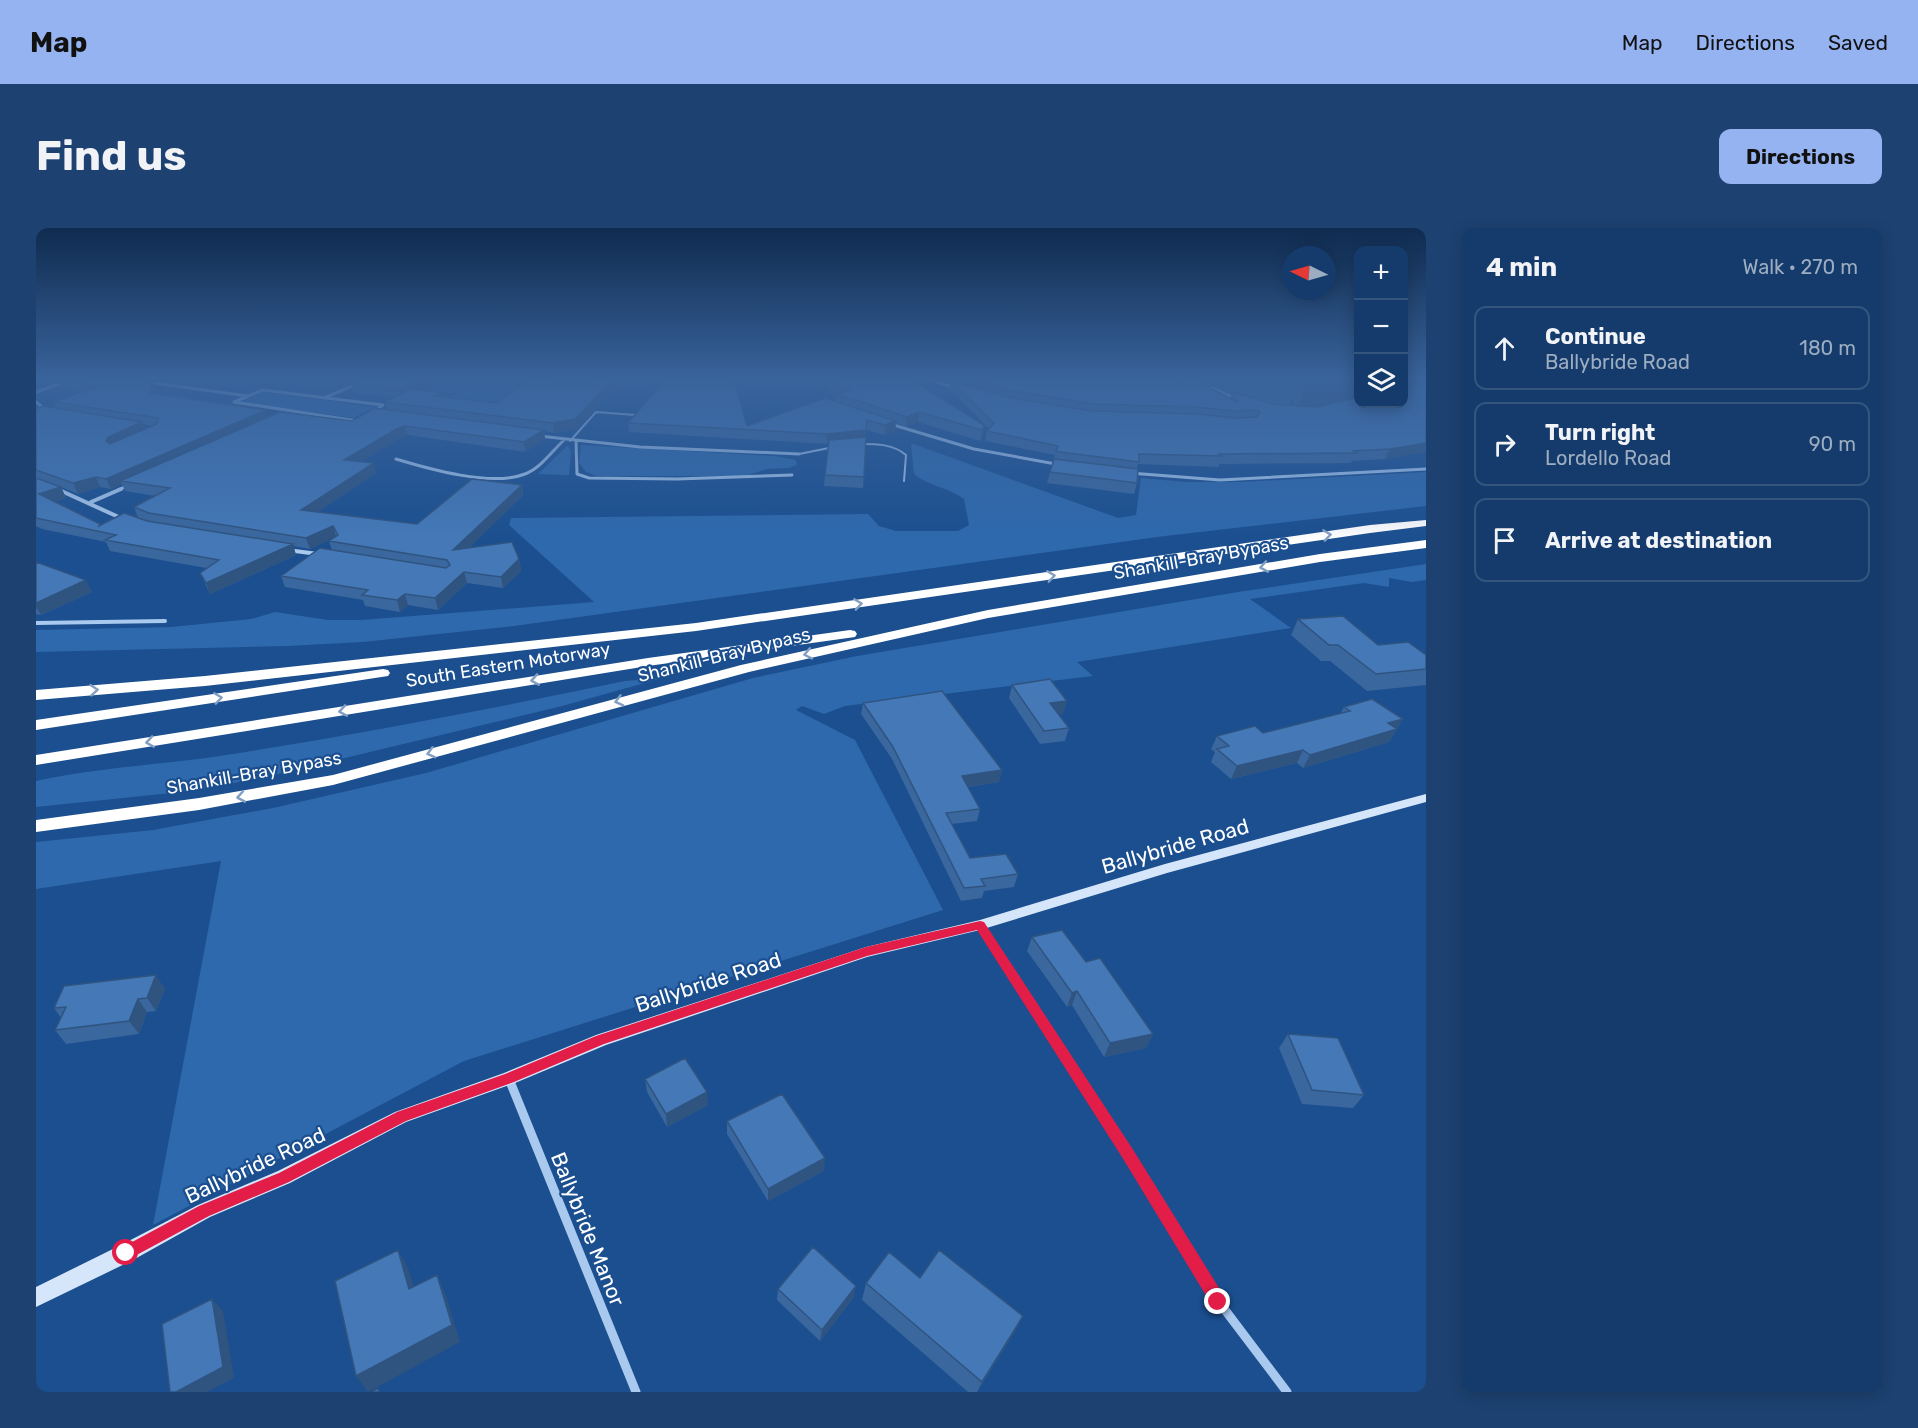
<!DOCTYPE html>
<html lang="en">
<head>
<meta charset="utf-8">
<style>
  body { margin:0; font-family:Rubik,sans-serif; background:#1d4271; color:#f1f3f6 }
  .controls { position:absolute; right:18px; top:18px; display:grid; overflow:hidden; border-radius:12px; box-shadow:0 3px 15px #0003 }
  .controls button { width:54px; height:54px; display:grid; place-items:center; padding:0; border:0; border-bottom:2px solid #33557e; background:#143b6b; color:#f1f3f6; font:30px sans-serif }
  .compass { position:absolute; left:1246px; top:18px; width:54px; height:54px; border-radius:50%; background:#143b6b; box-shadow:0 3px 15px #0003; rotate:275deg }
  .stop { position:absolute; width:18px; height:18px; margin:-14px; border:4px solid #e11d48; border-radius:50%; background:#fff }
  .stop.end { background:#e11d48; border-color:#fff; box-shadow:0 2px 6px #0008 }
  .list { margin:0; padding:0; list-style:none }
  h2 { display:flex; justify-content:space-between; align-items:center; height:78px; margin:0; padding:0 24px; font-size:26px }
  h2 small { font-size:20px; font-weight:400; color:#9dadc1 }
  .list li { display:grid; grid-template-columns:39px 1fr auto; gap:18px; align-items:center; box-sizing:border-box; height:84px; margin:0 12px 12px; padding:0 12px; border:2px solid #33557e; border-radius:12px }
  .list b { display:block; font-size:22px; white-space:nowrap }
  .list p { margin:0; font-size:20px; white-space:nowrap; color:#9dadc1 }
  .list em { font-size:20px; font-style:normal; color:#9dadc1 }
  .icon { flex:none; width:33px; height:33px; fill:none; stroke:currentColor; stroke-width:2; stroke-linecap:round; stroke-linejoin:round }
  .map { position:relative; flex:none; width:1390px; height:1164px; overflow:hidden; border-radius:12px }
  header { display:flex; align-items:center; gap:36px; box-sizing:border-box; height:84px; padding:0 30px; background:#95b2f1; color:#111 }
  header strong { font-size:28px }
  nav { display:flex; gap:33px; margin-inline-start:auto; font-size:21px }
  .intro { display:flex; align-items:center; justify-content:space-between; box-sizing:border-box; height:144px; padding:0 36px }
  h1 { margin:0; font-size:42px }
  .button { padding:15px 27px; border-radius:12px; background:#95b2f1; color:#111; font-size:21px; font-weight:700 }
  main { display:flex; gap:36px; padding:0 36px }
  aside { flex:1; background:#143b6b; border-radius:12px; box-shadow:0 3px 15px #0003 }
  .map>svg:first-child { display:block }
  .green { fill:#2e69ad }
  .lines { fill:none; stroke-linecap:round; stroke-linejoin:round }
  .lane { stroke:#a9c9ee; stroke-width:2 }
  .street-far3 { stroke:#a9c9ee; stroke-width:3 }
  .street-far2 { stroke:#a9c9ee; stroke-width:4 }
  .street-far1 { stroke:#a9c9ee; stroke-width:7 }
  .street { stroke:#a9c9ee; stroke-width:9 }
  .secondary { fill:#d6e6fa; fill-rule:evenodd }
  .highway { fill:#fff; fill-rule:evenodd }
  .wall { fill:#3a679d; fill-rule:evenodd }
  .shaded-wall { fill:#305480 }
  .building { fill:#4478b7; stroke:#305480; stroke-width:1.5 }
  .oneway { stroke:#829ec1 }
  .route { fill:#e11d48 }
  .labels { text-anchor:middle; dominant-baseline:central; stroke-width:4.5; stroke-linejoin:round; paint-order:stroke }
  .street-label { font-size:18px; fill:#fff; stroke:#1b4f8f }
  .near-street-label { font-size:21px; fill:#fff; stroke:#1b4f8f }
</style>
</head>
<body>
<header>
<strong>Map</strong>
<nav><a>Map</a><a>Directions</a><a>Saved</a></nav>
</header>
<div class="intro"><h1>Find us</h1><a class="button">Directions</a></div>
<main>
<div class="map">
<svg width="1390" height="1164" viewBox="0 0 1390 1164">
  <rect width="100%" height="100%" fill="#1b4f8f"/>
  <!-- green -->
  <path class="green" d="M 416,149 L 544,149 L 579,153 L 472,178 L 413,170 L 419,166 L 390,163 Z
    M 227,164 L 339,179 L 317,190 L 204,174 Z
    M 875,215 L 1082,290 L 1100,287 L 1105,250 L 1150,254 L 1204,254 L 1390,244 L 1390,278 L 1129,308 L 478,398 L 327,414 L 252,418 L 0,424 L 0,402 L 135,399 L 215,391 L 239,384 L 292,392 L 325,392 L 558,374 L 473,297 L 475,290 L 832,286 L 843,298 L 860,303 L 922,303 L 933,297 L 928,271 C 912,259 892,258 878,246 Z
    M 532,217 L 535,224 L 533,247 L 502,246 Z
    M 545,217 L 739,228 L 760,232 L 761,237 L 752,240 L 731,241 L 709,248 L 561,248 L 550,244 L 543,235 Z
    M 1390,336 L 1390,352 L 1376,354 L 1353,350 L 1353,359 L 1328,355 L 1214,371 L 1255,400 L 1041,434 L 1057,448 L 809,478 L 788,486 L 766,478 L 760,482 L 819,512 L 907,682 L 428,833 L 117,997 L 185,633 L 0,661 L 0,614 L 117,602 L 237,580 L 390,545 L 717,450 L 821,428 L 1202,364 Z
    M 627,450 L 526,478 L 242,546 L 164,562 L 0,579 L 0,553 C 63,539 126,537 190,527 C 323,506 456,481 589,453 Z"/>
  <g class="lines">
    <!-- lane -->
    <path class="lane" d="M 534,213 L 560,184 L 599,187
      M 825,216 C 841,216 857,216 870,227 L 868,253
      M 763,226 L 798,219"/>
    <!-- street-far3 -->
    <path class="street-far3" d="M 886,149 L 920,160
      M 111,154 L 212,168 L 227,162 L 347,177 L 336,185
      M 1175,160 L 1201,171
      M 0,164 L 43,149
      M 212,168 L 198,174 L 321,193 L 324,191
      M 288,170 L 323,155
      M 0,174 L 11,183
      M 854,196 L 938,221 L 1025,237
      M 503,208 L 604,219 L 763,226
      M 540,213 L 541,246 L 553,250 L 641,251 L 756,247
      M 360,231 C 393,241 456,259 489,246 C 505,240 516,223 528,212
      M 1094,245 L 1184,252 L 1390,241
      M 21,261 L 24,262
      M 82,262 L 93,257"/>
    <!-- street-far2 -->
    <path class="street-far2" d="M 21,261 L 87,291
      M 55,274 L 85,261
      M 251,322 L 282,326
      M 0,395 L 129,393"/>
    <!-- street-far1 -->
    <path class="street-far1" d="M 944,697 L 1039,844"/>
    <!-- street -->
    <path class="street" d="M 1038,843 L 1183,1074 L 1251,1164
      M 473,851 L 600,1164"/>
    <!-- secondary -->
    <path class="secondary" d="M 1390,566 L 1390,574 L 1131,645 L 944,702 L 831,729 L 570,817 L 479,855 L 370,894 L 254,955 L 174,989 L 97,1032 L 0,1079 L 0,1059 L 83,1018 L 162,977 L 242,943 L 359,884 L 468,845 L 560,807 L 830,719 L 944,692 L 1129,636 Z"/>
    <!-- highway -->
    <path class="highway" d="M 1390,292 L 1390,298 L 1334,305 L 660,403 L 169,458 L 0,472 L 0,462 L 169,448 L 660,395 L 1334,297 Z
      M 1390,312 L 1390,320 L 1284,334 L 952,390 L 713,444 L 297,557 L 163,582 L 0,604 L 0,592 L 163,570 L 297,547 L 705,437 L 952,382 L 1284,326 Z
      M 814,402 L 819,403 L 821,406 L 819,409 L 612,438 L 0,537 L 0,527 L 612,430 Z
      M 347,441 L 352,442 L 354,445 L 352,448 L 0,502 L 0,492 Z"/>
  </g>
  <!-- wall -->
  <path class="wall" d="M 0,149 L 120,149 L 120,152 L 116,151 L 119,159 L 118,165 L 232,189 L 316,193 L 351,182 L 349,174 L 357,169 L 317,164 L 315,155 L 301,161 L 187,149 L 408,149 L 382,162 L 404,164 L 405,168 L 462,175 L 554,155 L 558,149 L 653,149 L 654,152 L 658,154 L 660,152 L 659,149 L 697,149 L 711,198 L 800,174 L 801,166 L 794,163 L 794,161 L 758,149 L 871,149 L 948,197 L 947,207 L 944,213 L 882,194 L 870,199 L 860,195 L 859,203 L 848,207 L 830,202 L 827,260 L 788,258 L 792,216 L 593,204 L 592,195 L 626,155 L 585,154 L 540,201 L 518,205 L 508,203 L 509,211 L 489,224 L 372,207 L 364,210 L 324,234 L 340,245 L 281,284 L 381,296 L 486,257 L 487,267 L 433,320 L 483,331 L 485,343 L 467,360 L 431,355 L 402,382 L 372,377 L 364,384 L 329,378 L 327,372 L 249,359 L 245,348 L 296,322 L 293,313 L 299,309 L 274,321 L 257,318 L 260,327 L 174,366 L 164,345 L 170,340 L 74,323 L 70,314 L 6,301 L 0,298 L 0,181 L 21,181 L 18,174 L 47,164 L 25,159 L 22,153 L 9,157 L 0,156 ZM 107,196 L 116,198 L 109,201 ZM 86,256 L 89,263 L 120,268 L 98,279 L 102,290 L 64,297 L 18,274 L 30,270 L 25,259 L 42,266 L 64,259 L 75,261 Z
    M 910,149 L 1139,149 L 1142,153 L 1143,149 L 1154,149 L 1194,170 L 1196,165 L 1189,162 L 1183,149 L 1258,149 L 1262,156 L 1253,177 L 1259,178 L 1256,171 L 1264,149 L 1323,149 L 1323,155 L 1316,170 L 1323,176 L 1369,158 L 1368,158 L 1368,149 L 1390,149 L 1349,231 L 1316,233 L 1315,235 L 1183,236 L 1183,239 L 1102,236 L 1101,241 L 1101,255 L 1098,266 L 1011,255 L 1019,227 L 949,213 L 951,203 L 953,201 L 914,161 L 915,154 L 910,152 ZM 948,155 L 947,162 L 937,159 Z
    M 0,334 L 56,364 L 5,387 L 0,386 Z
    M 1262,391 L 1342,417 L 1390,427 L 1390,457 L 1331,463 L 1294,433 L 1285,433 L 1255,407 Z
    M 976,457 L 1027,486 L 1023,486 L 1033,500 L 1029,513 L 1004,516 L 973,470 Z
    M 827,475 L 966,542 L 963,554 L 932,559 L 944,581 L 941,593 L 916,596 L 934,630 L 982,646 L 978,659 L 948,663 L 946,670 L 925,673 L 856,531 L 825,486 Z
    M 1308,479 L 1367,491 L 1353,514 L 1267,540 L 1261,535 L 1195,551 L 1175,534 L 1179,524 L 1175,521 L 1181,508 L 1227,505 L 1304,486 Z
    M 996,709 L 1050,734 L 1117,806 L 1110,820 L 1068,829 L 1036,777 L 1031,779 L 991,723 Z
    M 129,761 L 120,783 L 111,784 L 103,806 L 30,816 L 19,802 L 25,790 L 18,780 Z
    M 1252,806 L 1328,867 L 1317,880 L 1266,876 L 1243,820 Z
    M 609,851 L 672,877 L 631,899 L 611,864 Z
    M 691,893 L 788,943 L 732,973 L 691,906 Z
    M 884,1050 L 987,1088 L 978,1105 L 941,1164 L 932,1164 L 826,1072 L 830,1055 Z
    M 742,1061 L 818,1069 L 784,1113 L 741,1072 Z"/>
  <!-- shaded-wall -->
  <path class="shaded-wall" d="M 5,149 L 32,149 L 21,151 L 22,153 L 9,157 Z
    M 306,149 L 330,149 L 315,154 L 315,155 L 301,161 L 299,152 Z
    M 389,149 L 408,149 L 365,170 L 363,162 Z
    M 580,149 L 585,149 L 585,154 L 540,201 L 518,205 L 517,195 Z
    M 942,149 L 963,149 L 935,160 L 936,151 Z
    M 1318,149 L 1323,149 L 1323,155 L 1316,171 L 1299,177 L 1261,181 L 1271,156 Z
    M 116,151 L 119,159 L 117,173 L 114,165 Z
    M 230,182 L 233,191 L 84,253 L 86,256 L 75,261 L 70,251 Z
    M 883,184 L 882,194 L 870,199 L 871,189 Z
    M 860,193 L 859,203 L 848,207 L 849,197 Z
    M 106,194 L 110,204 L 76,219 L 70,213 L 72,209 Z
    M 948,197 L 947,207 L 944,213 L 946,202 Z
    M 369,198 L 372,207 L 364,210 L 311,242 L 308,232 L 362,200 Z
    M 508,202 L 509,211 L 489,224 L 488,214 Z
    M 830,202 L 829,212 L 791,216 L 791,206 Z
    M 1390,215 L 1390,224 L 1349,231 L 1354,221 Z
    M 338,235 L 340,245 L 268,293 L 265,282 Z
    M 60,249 L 64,259 L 42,266 L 37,255 Z
    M 486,257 L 487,267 L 420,333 L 417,322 Z
    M 25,259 L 30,270 L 8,277 L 3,266 Z
    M 297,298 L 300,309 L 274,321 L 270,310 Z
    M 257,316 L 260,327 L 174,366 L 170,355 Z
    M 483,331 L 485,343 L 467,360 L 465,349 Z
    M 428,344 L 431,355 L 402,382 L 399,370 Z
    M 50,352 L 56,364 L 5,387 L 0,379 L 0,375 Z
    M 369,366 L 372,377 L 364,384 L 361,372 Z
    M 1031,473 L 1027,486 L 1011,488 L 1014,475 Z
    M 1367,491 L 1353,514 L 1267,540 L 1274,527 L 1352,495 Z
    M 1267,522 L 1261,535 L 1195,551 L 1201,538 Z
    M 966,542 L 963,554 L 923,560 L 926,548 Z
    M 120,747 L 129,761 L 120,783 L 111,770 Z
    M 1041,763 L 1036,777 L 1031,779 L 1036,765 Z
    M 102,771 L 111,784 L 103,806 L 93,793 Z
    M 1117,806 L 1110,820 L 1068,829 L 1074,815 Z
    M 671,864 L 672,877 L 631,899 L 630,886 Z
    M 789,930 L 788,943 L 732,973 L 732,961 Z
    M 362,1022 L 372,1040 L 383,1078 L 373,1061 Z
    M 401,1047 L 409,1065 L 424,1114 L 332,1164 L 320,1148 Z
    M 820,1058 L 818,1069 L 784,1113 L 786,1102 Z
    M 176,1071 L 187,1083 L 198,1150 L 171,1164 L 140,1164 Z
    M 987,1088 L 978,1105 L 941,1164 L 946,1154 Z"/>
  <!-- building -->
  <path class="building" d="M 26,149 L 104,149 L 116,151 L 114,165 L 230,182 L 70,251 L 60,249 L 37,255 L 0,242 L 0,181 L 7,178 L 106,194 L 72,209 L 70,213 L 74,216 L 121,196 L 122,190 L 18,174 L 62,158 L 21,151 Z
    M 269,149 L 306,149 L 299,152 Z
    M 326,149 L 389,149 L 363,162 L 315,155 L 318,154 L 315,154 Z
    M 558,149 L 580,149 L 539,191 L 517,195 L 349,174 L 373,161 L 404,164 L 398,168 L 462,175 L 492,151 L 554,155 Z
    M 632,149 L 653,149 L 654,152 L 658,154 L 661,149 L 697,149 L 711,198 L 789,170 L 860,193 L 849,197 L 831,192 L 830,202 L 791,206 L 592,195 Z
    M 786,149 L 871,149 L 948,197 L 946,202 L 883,184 L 871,189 L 801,166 L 814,162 L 794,154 L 797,153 Z
    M 929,149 L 942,149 L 936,151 Z
    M 961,149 L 1139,149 L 1144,156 L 1144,149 L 1154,149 L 1201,174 L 1196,164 L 1238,176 L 1281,179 L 1323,169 L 1323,176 L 1368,176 L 1368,159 L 1381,154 L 1372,149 L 1390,149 L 1390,215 L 1354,221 L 1317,223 L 1320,225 L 1183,226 L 1186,228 L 1103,226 L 1103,234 L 1024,224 L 1020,224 L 1022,218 L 951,203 L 958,195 L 915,153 L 976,170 L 1056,183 L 1161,186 L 1198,190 L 1221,189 L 1224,184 L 1220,182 L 1198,183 L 1161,179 L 1057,176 L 978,163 L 948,154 Z
    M 1227,149 L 1258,149 L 1262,156 Z
    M 1267,149 L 1318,149 L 1309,152 L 1271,156 Z
    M 339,180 L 508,202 L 488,214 L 369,198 L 362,200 L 308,232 L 338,235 L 265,282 L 381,296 L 436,251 L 486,257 L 417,322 L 476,314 L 483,331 L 465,349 L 428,344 L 399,370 L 369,366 L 361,372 L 326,367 L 332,362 L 245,348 L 284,320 L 410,340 L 414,337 L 411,332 L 293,313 L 302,307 L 297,298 L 270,310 L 113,285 L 98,279 L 134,260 L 84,253 L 244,184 L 316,193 Z
    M 830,209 L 828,249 L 789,247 L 793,212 Z
    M 1018,231 L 1102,241 L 1101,255 L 1014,244 Z
    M 0,250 L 25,259 L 3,266 L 64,296 L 63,298 L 88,285 L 111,293 L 257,316 L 170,355 L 164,345 L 183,332 L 69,312 L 80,307 L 0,290 Z
    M 0,334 L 50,352 L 0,375 Z
    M 1307,388 L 1342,417 L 1372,414 L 1390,427 L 1390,441 L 1340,446 L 1302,417 L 1293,417 L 1262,391 Z
    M 1014,451 L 1031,473 L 1014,475 L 1033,500 L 1008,503 L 976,457 Z
    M 906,463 L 966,542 L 926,548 L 944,581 L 910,585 L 934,630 L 970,626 L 982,646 L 945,651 L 949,658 L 928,660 L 857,519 L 827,475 Z
    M 1336,471 L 1367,491 L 1352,495 L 1361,501 L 1274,527 L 1267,522 L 1201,538 L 1181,521 L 1193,518 L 1181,508 L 1219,498 L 1227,505 L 1314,483 L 1308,479 Z
    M 1026,702 L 1050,734 L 1064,730 L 1117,806 L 1074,815 L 1041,763 L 1036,765 L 996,709 Z
    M 120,747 L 111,770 L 102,771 L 93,793 L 19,802 L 30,779 L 18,780 L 28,758 Z
    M 1252,806 L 1302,810 L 1328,867 L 1276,862 Z
    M 649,830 L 671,864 L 630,886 L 609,851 Z
    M 746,866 L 789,930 L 732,961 L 691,893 Z
    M 777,1019 L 820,1058 L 786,1102 L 742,1061 Z
    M 362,1022 L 373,1061 L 401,1047 L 416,1097 L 320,1148 L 299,1053 Z
    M 903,1022 L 987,1088 L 946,1154 L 830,1055 L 853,1024 L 884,1050 Z
    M 176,1071 L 187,1139 L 140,1164 L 134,1164 L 126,1096 Z
    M 342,1160 L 343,1164 L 336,1164 Z"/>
  <!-- one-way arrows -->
  <defs><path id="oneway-chevron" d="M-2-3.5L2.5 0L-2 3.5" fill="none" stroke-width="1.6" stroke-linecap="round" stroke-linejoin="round" transform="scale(1.5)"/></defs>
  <g class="oneway">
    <use href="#oneway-chevron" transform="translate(1291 307) rotate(-8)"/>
    <use href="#oneway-chevron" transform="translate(1228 339) rotate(170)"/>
    <use href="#oneway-chevron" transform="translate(1015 348) rotate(-8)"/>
    <use href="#oneway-chevron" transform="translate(822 376) rotate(-8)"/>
    <use href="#oneway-chevron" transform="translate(772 426) rotate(168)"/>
    <use href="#oneway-chevron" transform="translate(499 452) rotate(171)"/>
    <use href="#oneway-chevron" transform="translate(58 462) rotate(-5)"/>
    <use href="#oneway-chevron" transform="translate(182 470) rotate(-8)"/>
    <use href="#oneway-chevron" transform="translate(583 473) rotate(165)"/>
    <use href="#oneway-chevron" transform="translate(307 483) rotate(171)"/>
    <use href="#oneway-chevron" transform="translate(114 514) rotate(171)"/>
    <use href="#oneway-chevron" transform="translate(395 525) rotate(165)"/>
    <use href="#oneway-chevron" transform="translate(205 569) rotate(170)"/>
  </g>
  <!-- sky -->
  <linearGradient id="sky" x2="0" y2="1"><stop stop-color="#0f2b4f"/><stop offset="0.48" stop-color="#39639b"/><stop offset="1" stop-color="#39639b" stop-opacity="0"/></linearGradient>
  <rect width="1390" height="312" fill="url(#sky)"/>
  <!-- route -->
  <path class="route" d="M 944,693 L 948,694 L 1096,920 L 1188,1068 L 1190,1074 L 1188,1079 L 1182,1082 L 1177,1079 L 1086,929 L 941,702 L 831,728 L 568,816 L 478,854 L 370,893 L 253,954 L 173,988 L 95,1030 L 90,1032 L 85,1030 L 82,1025 L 85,1020 L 163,978 L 243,945 L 361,884 L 469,846 L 560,808 L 830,719 Z"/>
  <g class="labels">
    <!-- street labels -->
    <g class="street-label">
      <text transform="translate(1165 330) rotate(-10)">Shankill-Bray Bypass</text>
      <text transform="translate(688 427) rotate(-14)">Shankill-Bray Bypass</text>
      <text transform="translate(472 437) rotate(-9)">South Eastern Motorway</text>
      <text transform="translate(218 545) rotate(-10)">Shankill-Bray Bypass</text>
    </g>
    <!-- near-street labels -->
    <g class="near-street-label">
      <text transform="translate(1139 618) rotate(-16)">Ballybride Road</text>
      <text transform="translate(672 754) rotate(-18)">Ballybride Road</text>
      <text transform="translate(219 937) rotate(-25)">Ballybride Road</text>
      <text transform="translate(552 1001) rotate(68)">Ballybride Manor</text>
    </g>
  </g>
</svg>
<div class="controls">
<button>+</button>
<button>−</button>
<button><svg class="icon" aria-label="layers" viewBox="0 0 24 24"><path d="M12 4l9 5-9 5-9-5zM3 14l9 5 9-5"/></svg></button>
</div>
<svg class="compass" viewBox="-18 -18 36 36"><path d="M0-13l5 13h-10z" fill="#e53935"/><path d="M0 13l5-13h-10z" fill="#9dadc1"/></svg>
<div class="stop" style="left:90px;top:1025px"></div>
<div class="stop end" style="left:1182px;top:1074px"></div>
</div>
<aside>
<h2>4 min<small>Walk · 270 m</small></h2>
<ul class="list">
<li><svg class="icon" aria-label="ahead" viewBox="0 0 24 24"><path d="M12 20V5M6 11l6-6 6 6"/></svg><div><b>Continue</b><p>Ballybride Road</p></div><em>180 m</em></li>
<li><svg class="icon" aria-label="right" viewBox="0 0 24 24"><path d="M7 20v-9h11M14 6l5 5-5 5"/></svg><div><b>Turn right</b><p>Lordello Road</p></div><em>90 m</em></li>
<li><svg class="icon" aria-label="arrive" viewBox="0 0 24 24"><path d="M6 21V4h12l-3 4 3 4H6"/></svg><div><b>Arrive at destination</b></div></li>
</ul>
</aside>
</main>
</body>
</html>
